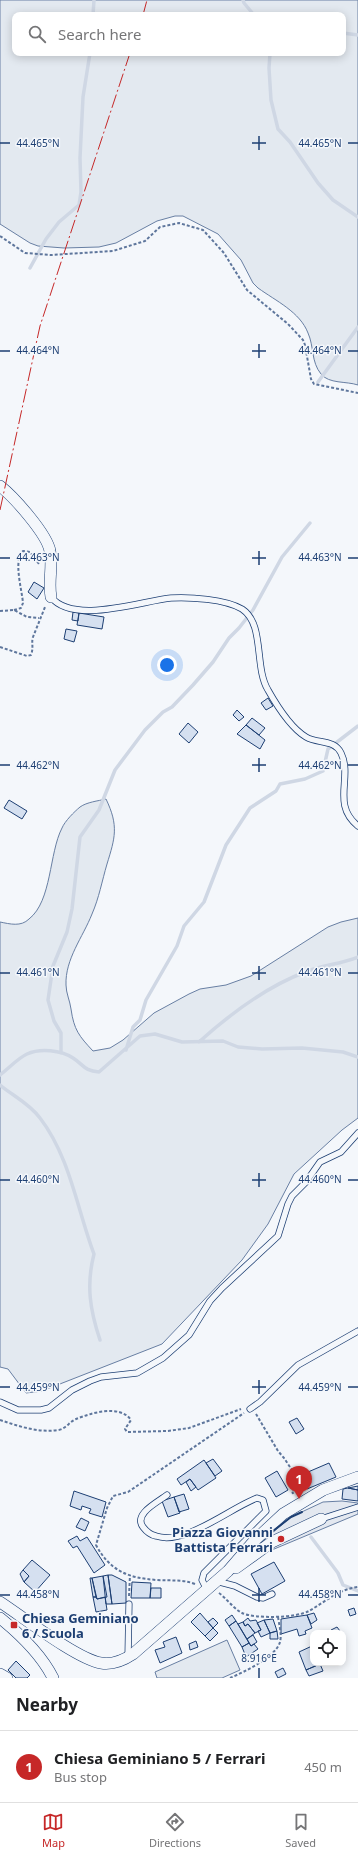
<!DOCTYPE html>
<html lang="en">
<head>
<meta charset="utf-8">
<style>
  body { margin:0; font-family:"Noto Sans",sans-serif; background:#f6f6f6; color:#202124 }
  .controls { position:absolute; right:12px; bottom:12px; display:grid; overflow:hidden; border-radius:8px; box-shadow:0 2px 10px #0003 }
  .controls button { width:36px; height:36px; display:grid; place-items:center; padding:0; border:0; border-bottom:1px solid #e0e0e0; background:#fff; color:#202124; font:20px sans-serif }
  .you { position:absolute; left:167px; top:665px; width:14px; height:14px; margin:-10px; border:3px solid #fff; border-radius:50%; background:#1a73e8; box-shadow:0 0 0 6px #1a73e833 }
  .badge { display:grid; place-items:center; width:26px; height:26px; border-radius:50%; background:#c62828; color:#fff; font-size:13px; font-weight:700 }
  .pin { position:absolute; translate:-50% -33px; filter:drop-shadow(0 1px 2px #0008) }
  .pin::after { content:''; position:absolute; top:21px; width:14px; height:12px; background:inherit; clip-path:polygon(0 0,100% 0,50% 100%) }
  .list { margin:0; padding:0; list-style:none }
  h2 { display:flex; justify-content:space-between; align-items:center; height:52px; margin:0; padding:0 16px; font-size:17px }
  h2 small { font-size:13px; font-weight:400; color:#757577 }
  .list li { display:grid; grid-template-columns:26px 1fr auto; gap:12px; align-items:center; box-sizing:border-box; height:72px; padding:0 16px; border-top:1px solid #e0e0e0 }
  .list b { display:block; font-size:15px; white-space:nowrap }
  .list p { margin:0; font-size:13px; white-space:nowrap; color:#757577 }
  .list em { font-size:13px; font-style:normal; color:#757577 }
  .icon { flex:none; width:22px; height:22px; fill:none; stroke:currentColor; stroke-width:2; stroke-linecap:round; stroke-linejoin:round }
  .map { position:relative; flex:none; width:358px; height:1678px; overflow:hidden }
  .search { position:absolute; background:#fff; box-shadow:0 2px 10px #0003; left:12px; right:12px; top:12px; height:44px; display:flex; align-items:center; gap:10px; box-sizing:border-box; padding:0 14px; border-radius:8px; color:#757577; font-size:15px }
  .sheet { height:124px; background:#fff }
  nav { display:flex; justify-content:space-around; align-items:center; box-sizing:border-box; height:56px; border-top:1px solid #e0e0e0; background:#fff; font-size:11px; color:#757577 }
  nav a { display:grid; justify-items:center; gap:2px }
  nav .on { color:#c62828 }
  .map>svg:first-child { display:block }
  .green { fill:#e3e9f0; stroke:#687fa3; fill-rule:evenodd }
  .parking { fill:#e3e8f0; stroke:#687fa3 }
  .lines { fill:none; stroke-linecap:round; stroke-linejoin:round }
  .stream { stroke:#cfd7e4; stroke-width:3.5 }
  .building { fill:#d5e0f0; stroke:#1d3f73 }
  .lane-casing { stroke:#1d3f73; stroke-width:7 }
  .street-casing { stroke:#1d3f73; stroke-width:12 }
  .path { stroke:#5e769c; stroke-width:2; stroke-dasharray:3 2; stroke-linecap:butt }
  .lane { stroke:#f4f7fb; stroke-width:5.5 }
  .street { stroke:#f4f7fb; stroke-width:11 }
  .wall { stroke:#1d3f73; stroke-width:2 }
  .power { stroke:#c62828; stroke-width:1; stroke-dasharray:14 3 2 3; stroke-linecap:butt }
  .ticks { fill:none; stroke:#1d3f73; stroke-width:1.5 }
  .poi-dot { fill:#c62828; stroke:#f4f7fb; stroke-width:1.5 }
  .labels { text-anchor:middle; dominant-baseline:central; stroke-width:3; stroke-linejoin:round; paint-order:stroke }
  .poi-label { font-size:13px; font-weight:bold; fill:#1d3f73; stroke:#f4f7fb; text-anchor:end }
  .ticks-label { font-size:10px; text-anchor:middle; fill:#1d3f73; stroke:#f4f7fb; stroke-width:3; stroke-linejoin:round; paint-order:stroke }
</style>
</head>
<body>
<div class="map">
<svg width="358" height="1678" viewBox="0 0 358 1678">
  <rect width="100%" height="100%" fill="#f4f7fb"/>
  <!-- green -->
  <path class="green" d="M 0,0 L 358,0 L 358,385 C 346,381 329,384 321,374 C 311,362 314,346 308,333 C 300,312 276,301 258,288 L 253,283 L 241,260 L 218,234 L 183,216 L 175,216 L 157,221 L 116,243 L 99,247 L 64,248 L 38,246 L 30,243 L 0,224 ZM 15,15 L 343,15 L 343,53 L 15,53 Z
    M 106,799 C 119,826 115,838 107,864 C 102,881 99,898 92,914 C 83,937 65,959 66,985 C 66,993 70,1001 71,1009 C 74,1030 79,1036 93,1051 L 110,1048 L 123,1040 L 154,1013 L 189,994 L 200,989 L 226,985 L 251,976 L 328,927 L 341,922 L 358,918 L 358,1118 L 342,1130 L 294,1174 L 268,1224 L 242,1260 L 162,1344 L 42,1391 L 26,1393 L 8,1369 L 0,1367 L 0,922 C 10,924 21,927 29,919 C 52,901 49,853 62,828 C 65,821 74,812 80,807 C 87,802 98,801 106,799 Z
    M 227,1640 L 240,1670 L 222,1678 L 157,1678 L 155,1672 Z"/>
  <!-- parking -->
  <path class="parking" d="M 342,1501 L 358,1503 L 358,1514 L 267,1552 L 251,1551 L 291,1517 L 323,1502 Z"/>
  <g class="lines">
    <!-- stream -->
    <path class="stream" d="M 243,0 L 244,3 L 254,15
      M 93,15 L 94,0
      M 343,33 L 358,35
      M 270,53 L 269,68 L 271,100 L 278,129 L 290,142 L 318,183 L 333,200 L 358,217
      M 30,268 L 46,239 L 59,222 L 79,205 L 81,192 L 80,158 L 83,97 L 90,53
      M 318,382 L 358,327
      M 199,1042 C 230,1014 266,987 305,972 C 322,965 341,964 358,957
      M 126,1050 L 133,1027 L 140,1020 L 146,1000 L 177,946 L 184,926 L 204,902 L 226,845 L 250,808 L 276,791 L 280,784 L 305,779 L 323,771 L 328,749 L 358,726
      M 61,1053 L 61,1033 L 54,1021 L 48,1000 L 53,966 L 67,932 L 72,909 L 80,837 L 99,810 L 115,770 L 145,730 L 163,712 L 172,707 L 193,685 L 213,662 L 229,638 L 239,628 L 253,610 L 282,557 L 310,523
      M 0,1075 C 8,1069 18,1058 27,1054 C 40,1048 61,1050 73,1058 C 84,1065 84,1071 99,1072 L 140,1036 L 155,1034 L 182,1042 L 223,1041 L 238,1047 L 262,1049 L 302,1048 L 343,1052 L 358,1057
      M 0,1085 C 13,1096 29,1103 40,1118 C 70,1157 77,1209 94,1254 C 86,1285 90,1310 100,1340
      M 311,1537 L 338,1573 L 343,1585 L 358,1591"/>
  </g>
  <!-- building -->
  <path class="building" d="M 34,582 L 44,588 L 37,599 L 28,592 Z
    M 73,612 L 79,613 L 78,621 L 72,620 Z
    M 79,613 L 104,617 L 102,629 L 77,625 Z
    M 66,629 L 77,631 L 74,642 L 64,639 Z
    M 268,698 L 273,706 L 266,710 L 261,703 Z
    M 237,710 L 244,717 L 239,721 L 233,715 Z
    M 252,718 L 265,728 L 259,735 L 246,725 Z
    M 188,723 L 198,732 L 189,743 L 179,734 Z
    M 246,725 L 265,740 L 260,749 L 237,734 Z
    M 9,800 L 27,811 L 22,819 L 4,808 Z
    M 297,1418 L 304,1429 L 296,1434 L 289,1422 Z
    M 213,1459 L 222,1471 L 215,1476 L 206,1463 Z
    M 204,1460 L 216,1478 L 198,1490 L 190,1479 L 181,1485 L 177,1479 Z
    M 329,1463 L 336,1477 L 307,1489 L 301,1475 Z
    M 277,1471 L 288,1490 L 276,1497 L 265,1478 Z
    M 190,1479 L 196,1487 L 191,1491 L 186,1482 Z
    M 358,1486 L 358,1490 L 348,1488 Z
    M 348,1488 L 358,1490 L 358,1501 L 342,1499 L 343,1489 Z
    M 74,1491 L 106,1502 L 102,1517 L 89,1513 L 91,1509 L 82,1506 L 81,1510 L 70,1506 Z
    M 184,1494 L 189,1509 L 179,1512 L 174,1497 Z
    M 174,1497 L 180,1513 L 168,1517 L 162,1501 Z
    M 81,1518 L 89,1522 L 85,1531 L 76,1527 Z
    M 77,1536 L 80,1541 L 87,1537 L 105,1565 L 94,1573 L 77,1546 L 73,1548 L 68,1541 Z
    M 32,1560 L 50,1575 L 35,1592 L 24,1582 L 29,1576 L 23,1570 Z
    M 274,1562 L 285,1581 L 262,1594 L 251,1574 Z
    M 23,1570 L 29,1576 L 24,1582 L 20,1574 Z
    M 108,1575 L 112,1575 L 126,1582 L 126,1603 L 112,1604 Z
    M 108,1575 L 112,1604 L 106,1604 L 103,1576 Z
    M 103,1576 L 107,1597 L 97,1599 L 92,1578 Z
    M 90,1578 L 92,1578 L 96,1597 L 93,1597 Z
    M 132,1582 L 151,1583 L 150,1598 L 131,1598 Z
    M 151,1588 L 161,1588 L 161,1598 L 150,1598 Z
    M 93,1597 L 96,1597 L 97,1599 L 105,1597 L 107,1610 L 96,1612 Z
    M 354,1608 L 356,1614 L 350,1616 L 348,1610 Z
    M 200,1613 L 213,1628 L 205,1636 L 191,1622 Z
    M 314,1613 L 317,1620 L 311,1624 L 307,1615 Z
    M 232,1615 L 236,1621 L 229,1626 L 225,1620 Z
    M 307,1615 L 312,1628 L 305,1631 L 306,1634 L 299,1636 L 297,1629 L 281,1634 L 281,1619 Z
    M 213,1618 L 218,1623 L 213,1628 L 208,1622 Z
    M 248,1618 L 250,1621 L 256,1620 L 261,1630 L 255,1633 L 248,1624 L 245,1626 L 243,1622 Z
    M 273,1619 L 277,1631 L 270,1633 L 264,1620 Z
    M 264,1620 L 270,1633 L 261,1637 L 258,1631 L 261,1630 L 257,1623 Z
    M 236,1621 L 249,1643 L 242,1647 L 229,1626 Z
    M 243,1622 L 245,1626 L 248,1624 L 255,1633 L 247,1639 L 238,1624 Z
    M 337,1627 L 340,1631 L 333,1633 L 331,1630 Z
    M 213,1628 L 218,1633 L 210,1641 L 205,1636 Z
    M 277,1631 L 278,1639 L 270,1639 L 270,1633 Z
    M 253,1635 L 257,1642 L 251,1646 L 247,1639 Z
    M 176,1637 L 182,1653 L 160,1663 L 155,1650 L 165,1647 L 163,1642 Z
    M 196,1641 L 198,1647 L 190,1650 L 189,1644 Z
    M 249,1643 L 251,1646 L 254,1644 L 258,1649 L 246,1657 L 242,1647 Z
    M 312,1646 L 313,1663 L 320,1664 L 306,1670 L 299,1652 Z
    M 16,1661 L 30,1675 L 27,1678 L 16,1678 L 8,1670 Z
    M 320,1664 L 323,1671 L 309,1676 L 306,1670 Z
    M 283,1668 L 286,1674 L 278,1678 L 275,1672 Z"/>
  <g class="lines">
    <defs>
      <path id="lane" d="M 51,597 C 73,625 141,601 171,598 C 190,597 225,599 242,609 C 265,624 254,667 268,690 C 277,706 291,728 306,737 C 318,744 334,739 341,753 C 353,778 331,804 358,826
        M 0,1402 L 18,1410 L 41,1410 L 49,1408 L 72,1390 L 90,1381 L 101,1377 L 137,1373 L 163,1358 L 189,1335 L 210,1301 L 222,1288 L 278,1236 L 288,1204 L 292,1196 L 306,1182 L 320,1162 L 341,1152 L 358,1133
        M 250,1409 L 260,1402 L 298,1365 L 358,1331
        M 167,1495 C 158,1502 133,1514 143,1527 C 146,1531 151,1535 156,1536 C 185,1546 230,1508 257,1498 L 263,1500 L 266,1511 L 204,1573 L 202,1580 L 207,1590
        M 321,1519 L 358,1507
        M 216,1581 L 235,1586 L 257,1597 L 263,1598 L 272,1594
        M 128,1657 L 129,1604"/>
      <path id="street" d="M 0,486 C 14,497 47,534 50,551 C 53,566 48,582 51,597
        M 236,1568 L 272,1542 L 321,1519
        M 0,1602 C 23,1617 77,1659 101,1663 C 113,1665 124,1660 133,1654 L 228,1571 L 254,1541 L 283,1514 L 323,1490 L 358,1477
        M 0,1618 C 21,1635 41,1654 53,1678
        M 0,1674 L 7,1678"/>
    </defs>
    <!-- lane casing -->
    <use href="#lane" class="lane-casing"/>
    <!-- street casing -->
    <use href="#street" class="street-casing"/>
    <!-- path -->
    <path class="path" d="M 0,236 L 25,253 L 51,255 L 113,251 L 145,241 L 160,227 L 179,223 L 203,230 L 224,253 L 247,290 L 288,324 L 303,340 L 305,345 L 311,379 L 314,384 L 358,393
      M 14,610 L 21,608 L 23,603 C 22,590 13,560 23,551 L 30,552 L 39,564
      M 0,611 L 14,610 L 27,617 L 39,618
      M 0,647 L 27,656 L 31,655 C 34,647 31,643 33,637 L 45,607
      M 256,1414 L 278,1451 L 284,1458 L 300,1482 L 299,1486 L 292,1490 L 293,1494
      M 0,1420 C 18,1426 38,1433 58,1430 C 66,1429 69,1422 76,1419 C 91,1413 120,1404 131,1420 L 125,1429 L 127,1432 L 168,1431 L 189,1428 L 241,1409
      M 195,1584 C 182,1579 171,1581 157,1580 C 128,1578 110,1571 96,1545 L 107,1508 L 113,1496 L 128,1492 L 244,1413
      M 219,1593 C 227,1599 233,1608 242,1613 C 255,1619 296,1618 309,1611 C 325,1602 339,1589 358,1587
      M 129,1596 L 130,1575
      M 230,1678 C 244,1672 276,1657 280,1642 C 282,1635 279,1624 278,1617"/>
    <!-- lane -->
    <use href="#lane" class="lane"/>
    <!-- street -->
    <use href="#street" class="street"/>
    <!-- wall -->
    <path class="wall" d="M 273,1531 L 291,1517 L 302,1512"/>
    <!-- power -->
    <path class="power" d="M 143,15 L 147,0
      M 0,510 L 40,326 L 130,53"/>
  </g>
  <!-- ticks -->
  <path class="ticks" d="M 259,136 L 259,150M 0,143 L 10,143M 252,143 L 266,143M 348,143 L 358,143M 259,344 L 259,358M 0,351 L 10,351M 252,351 L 266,351M 348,351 L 358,351M 259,551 L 259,565M 0,558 L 10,558M 252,558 L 266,558M 348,558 L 358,558M 259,758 L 259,772M 0,765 L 10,765M 252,765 L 266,765M 348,765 L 358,765M 259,966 L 259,980M 0,973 L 10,973M 252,973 L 266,973M 348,973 L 358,973M 259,1173 L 259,1187M 0,1180 L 10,1180M 252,1180 L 266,1180M 348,1180 L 358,1180M 259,1380 L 259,1394M 0,1387 L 10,1387M 252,1387 L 266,1387M 348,1387 L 358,1387M 259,1588 L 259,1602M 0,1595 L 10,1595M 252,1595 L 266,1595M 348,1595 L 358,1595M 259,1668 L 259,1678"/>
  <!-- markers -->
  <g class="poi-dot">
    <circle cx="281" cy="1539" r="4"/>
    <rect x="10" y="1621" width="8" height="8" rx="2"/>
  </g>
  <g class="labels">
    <!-- poi labels -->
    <g class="poi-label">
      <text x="273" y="1532">Piazza Giovanni<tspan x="273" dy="15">Battista Ferrari</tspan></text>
      <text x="22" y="1618" text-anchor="start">Chiesa Geminiano<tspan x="22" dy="15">6 / Scuola</tspan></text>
    </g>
  </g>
  <g class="ticks-label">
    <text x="38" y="147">44.465°N</text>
    <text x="320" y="147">44.465°N</text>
    <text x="38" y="354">44.464°N</text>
    <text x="320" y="354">44.464°N</text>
    <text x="38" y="561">44.463°N</text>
    <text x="320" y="561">44.463°N</text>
    <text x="38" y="769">44.462°N</text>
    <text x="320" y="769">44.462°N</text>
    <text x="38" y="976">44.461°N</text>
    <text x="320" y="976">44.461°N</text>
    <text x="38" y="1183">44.460°N</text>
    <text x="320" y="1183">44.460°N</text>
    <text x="38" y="1391">44.459°N</text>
    <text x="320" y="1391">44.459°N</text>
    <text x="38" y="1598">44.458°N</text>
    <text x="320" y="1598">44.458°N</text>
    <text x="259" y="1662">8.916°E</text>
  </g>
</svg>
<div class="controls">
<button><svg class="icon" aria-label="locate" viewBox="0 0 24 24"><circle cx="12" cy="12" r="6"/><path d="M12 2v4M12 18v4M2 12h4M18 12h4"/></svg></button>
</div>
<div class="you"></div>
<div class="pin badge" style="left:299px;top:1499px">1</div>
<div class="search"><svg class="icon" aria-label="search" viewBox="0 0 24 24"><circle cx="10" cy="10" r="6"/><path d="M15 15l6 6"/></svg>Search here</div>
</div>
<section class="sheet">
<h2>Nearby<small></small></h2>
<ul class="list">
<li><span class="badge">1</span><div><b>Chiesa Geminiano 5 / Ferrari</b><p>Bus stop</p></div><em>450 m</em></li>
</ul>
</section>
<nav>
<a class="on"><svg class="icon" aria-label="map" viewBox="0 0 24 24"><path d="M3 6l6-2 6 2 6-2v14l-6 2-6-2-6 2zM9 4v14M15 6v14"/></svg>Map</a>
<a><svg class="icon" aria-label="directions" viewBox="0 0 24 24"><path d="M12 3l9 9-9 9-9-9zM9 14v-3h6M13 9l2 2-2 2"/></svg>Directions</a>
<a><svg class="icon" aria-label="saved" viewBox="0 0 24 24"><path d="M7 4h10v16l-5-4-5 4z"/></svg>Saved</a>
</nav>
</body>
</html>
